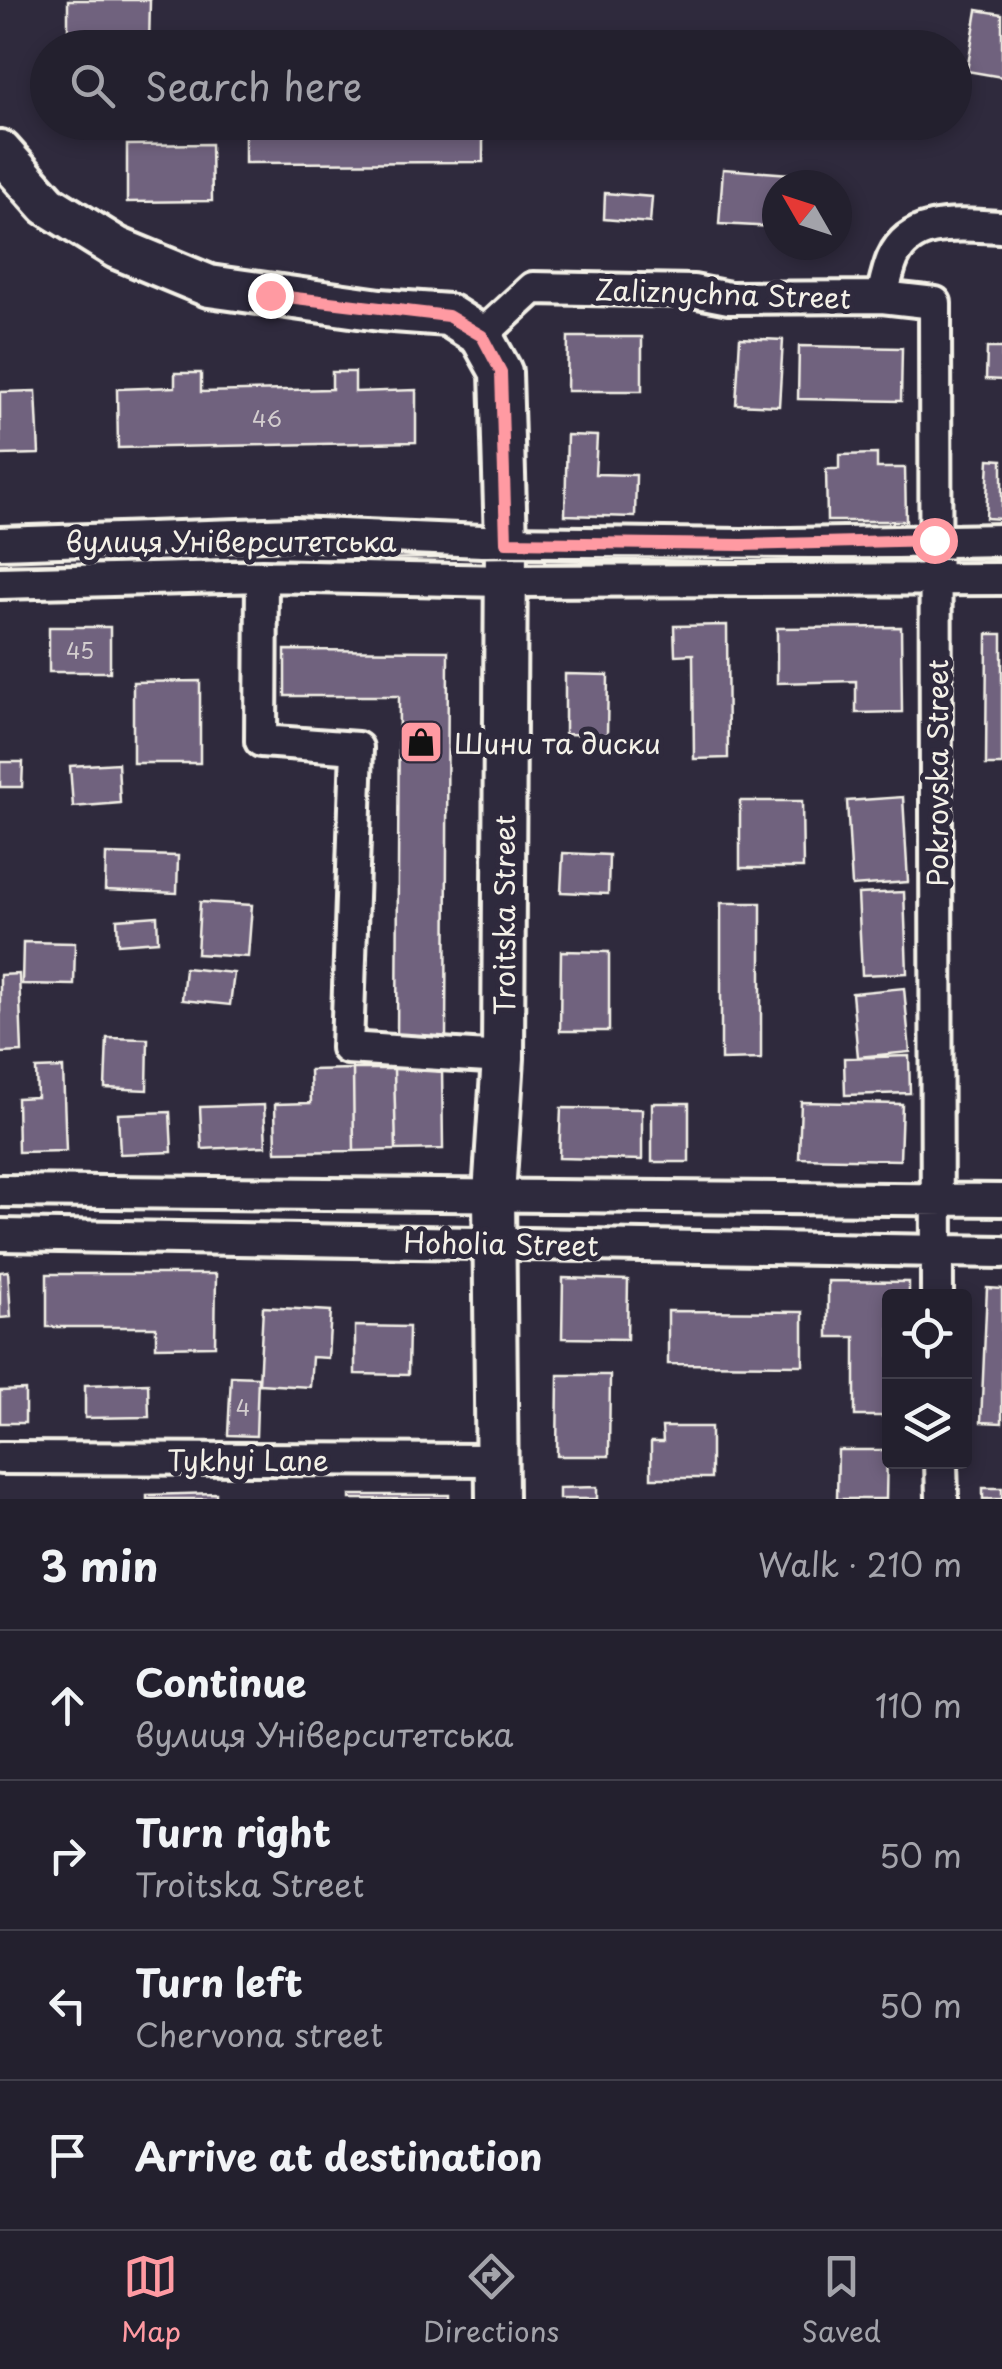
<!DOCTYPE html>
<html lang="en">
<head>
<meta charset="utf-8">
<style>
  body { margin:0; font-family:"Playpen Sans",sans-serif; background:#2f2d3a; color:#f1f3f6 }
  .controls { position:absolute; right:30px; bottom:30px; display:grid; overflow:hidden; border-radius:10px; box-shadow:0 5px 15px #0003 }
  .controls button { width:90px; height:90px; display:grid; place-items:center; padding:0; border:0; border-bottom:2px solid #403e4a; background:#23202e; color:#f1f3f6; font:50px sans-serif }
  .compass { position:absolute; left:762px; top:170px; width:90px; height:90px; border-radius:50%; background:#23202e; box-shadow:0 5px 15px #0003; rotate:309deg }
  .stop { position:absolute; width:30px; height:30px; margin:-22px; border:8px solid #ff9aa2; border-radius:50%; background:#fff }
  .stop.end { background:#ff9aa2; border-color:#fff; box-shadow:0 2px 10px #0008 }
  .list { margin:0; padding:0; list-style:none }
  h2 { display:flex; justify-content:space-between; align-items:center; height:130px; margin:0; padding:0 40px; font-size:42px }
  h2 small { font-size:32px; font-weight:400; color:#a3a3aa }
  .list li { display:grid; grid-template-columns:65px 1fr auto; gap:30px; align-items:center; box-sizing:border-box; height:150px; padding:0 40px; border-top:2px solid #403e4a }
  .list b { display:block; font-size:38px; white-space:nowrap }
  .list p { margin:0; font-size:32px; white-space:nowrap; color:#a3a3aa }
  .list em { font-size:32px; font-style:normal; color:#a3a3aa }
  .icon { flex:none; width:55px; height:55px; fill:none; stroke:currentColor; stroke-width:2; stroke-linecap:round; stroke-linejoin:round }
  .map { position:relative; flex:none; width:1002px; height:1499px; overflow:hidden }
  .search { position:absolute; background:#23202e; box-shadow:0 5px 15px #0003; left:30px; right:30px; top:30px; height:110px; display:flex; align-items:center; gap:25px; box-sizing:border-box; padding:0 35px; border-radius:55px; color:#a3a3aa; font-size:38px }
  .sheet { height:730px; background:#23202e }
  nav { display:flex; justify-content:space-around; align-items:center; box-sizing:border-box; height:140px; border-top:2px solid #403e4a; background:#23202e; font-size:28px; color:#a3a3aa }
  nav a { display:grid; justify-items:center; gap:5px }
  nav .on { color:#ff9aa2 }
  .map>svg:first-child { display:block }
  .building { fill:#70627e; stroke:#f4f1e8; stroke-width:2.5 }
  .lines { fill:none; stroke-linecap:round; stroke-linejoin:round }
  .minor-casing { stroke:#f4f1e8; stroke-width:38 }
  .major-casing { stroke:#f4f1e8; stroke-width:48 }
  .minor { stroke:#2f2a3d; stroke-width:30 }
  .major { stroke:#2f2a3d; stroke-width:40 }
  .tram { stroke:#f4f1e8; stroke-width:2.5 }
  .route { stroke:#ff9aa2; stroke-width:12 }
  .labels { text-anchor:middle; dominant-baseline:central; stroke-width:10; stroke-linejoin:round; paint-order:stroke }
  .number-label { font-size:22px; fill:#d3cdce }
  .street-label { font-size:28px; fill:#f4f1e8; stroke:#2f2a3d }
  .poi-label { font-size:28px; fill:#f4f1e8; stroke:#2f2a3d; text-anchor:start }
</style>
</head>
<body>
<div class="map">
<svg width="1002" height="1499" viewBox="0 0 1002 1499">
  <rect width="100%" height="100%" fill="#2f2a3d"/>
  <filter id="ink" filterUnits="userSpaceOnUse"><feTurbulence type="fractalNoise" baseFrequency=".01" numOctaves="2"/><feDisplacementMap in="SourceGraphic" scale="20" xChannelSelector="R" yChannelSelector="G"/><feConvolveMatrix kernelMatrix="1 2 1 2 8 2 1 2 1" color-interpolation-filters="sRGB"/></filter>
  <g filter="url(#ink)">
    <!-- building -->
    <path class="building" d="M 68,0 L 150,0 L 149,48 L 68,48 Z
      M 977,10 L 1002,14 L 1002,77 L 967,71 Z
      M 245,122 L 483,122 L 483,162 L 245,163 Z
      M 211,144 L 212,201 L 127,202 L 127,145 Z
      M 723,169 L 803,175 L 803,185 L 777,185 L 777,227 L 719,224 Z
      M 605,193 L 652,197 L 650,223 L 604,219 Z
      M 568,337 L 642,337 L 642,391 L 567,391 Z
      M 740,338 L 783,340 L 779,406 L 736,404 Z
      M 799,346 L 902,348 L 901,401 L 798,399 Z
      M 987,348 L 1002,348 L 1002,380 L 986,379 Z
      M 332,372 L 355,372 L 355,392 L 416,390 L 416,442 L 118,448 L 117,389 L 175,387 L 175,373 L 201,373 L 201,392 L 332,389 Z
      M 36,391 L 39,454 L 0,455 L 0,392 Z
      M 567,435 L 597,436 L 595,474 L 636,475 L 635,517 L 565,515 Z
      M 877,454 L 877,468 L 905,468 L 906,521 L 827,521 L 826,469 L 839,469 L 839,455 Z
      M 989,459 L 1002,460 L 1002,519 L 986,518 Z
      M 727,625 L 728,758 L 694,759 L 693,654 L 675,655 L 674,626 Z
      M 49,627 L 110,627 L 110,672 L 49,672 Z
      M 901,627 L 902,712 L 856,713 L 856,681 L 777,683 L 777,628 Z
      M 987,634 L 1002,634 L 1002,765 L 986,765 Z
      M 285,650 L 448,651 L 446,1041 L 397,1041 L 399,696 L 285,696 Z
      M 565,674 L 608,675 L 607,735 L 565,734 Z
      M 200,681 L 200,763 L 133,763 L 133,682 Z
      M 0,762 L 23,762 L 22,787 L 0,787 Z
      M 118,763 L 120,803 L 73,807 L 70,766 Z
      M 903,797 L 908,882 L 852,886 L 847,801 Z
      M 740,801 L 802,801 L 803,868 L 740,868 Z
      M 563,853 L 609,855 L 608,894 L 561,892 Z
      M 106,854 L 178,856 L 177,893 L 105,890 Z
      M 904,892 L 907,973 L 862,975 L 858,894 Z
      M 200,902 L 252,905 L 248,957 L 197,954 Z
      M 721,903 L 761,903 L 761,1059 L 721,1060 Z
      M 157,916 L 158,941 L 118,944 L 117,919 Z
      M 23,942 L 75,943 L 74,985 L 22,984 Z
      M 561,951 L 609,952 L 609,1031 L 560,1031 Z
      M 185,968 L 234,973 L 230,1005 L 182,1000 Z
      M 19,974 L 22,1052 L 0,1053 L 0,975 Z
      M 904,988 L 910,1052 L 858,1057 L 852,993 Z
      M 107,1038 L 148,1039 L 147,1090 L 105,1088 Z
      M 909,1056 L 910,1093 L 845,1095 L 844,1058 Z
      M 63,1068 L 66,1151 L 18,1152 L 17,1098 L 37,1097 L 36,1069 Z
      M 442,1068 L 443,1149 L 396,1150 L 394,1069 Z
      M 353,1069 L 394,1069 L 396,1150 L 354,1151 Z
      M 353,1069 L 354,1151 L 276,1152 L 275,1104 L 311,1103 L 310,1070 Z
      M 801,1102 L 902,1104 L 900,1160 L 799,1158 Z
      M 652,1103 L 689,1103 L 689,1162 L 652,1162 Z
      M 264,1105 L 266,1146 L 202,1149 L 200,1107 Z
      M 561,1108 L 642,1109 L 642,1160 L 559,1158 Z
      M 170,1112 L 172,1152 L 120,1154 L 118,1114 Z
      M 8,1271 L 11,1317 L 0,1318 L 0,1272 Z
      M 47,1274 L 216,1274 L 215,1346 L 156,1347 L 156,1327 L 47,1327 Z
      M 563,1278 L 628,1280 L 627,1339 L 562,1338 Z
      M 828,1281 L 909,1282 L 909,1296 L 890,1296 L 890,1416 L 855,1416 L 855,1337 L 828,1337 Z
      M 987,1288 L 1002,1289 L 1002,1423 L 981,1422 Z
      M 263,1307 L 331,1311 L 328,1358 L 312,1357 L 310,1387 L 259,1384 Z
      M 668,1311 L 803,1312 L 803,1365 L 668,1364 Z
      M 355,1326 L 409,1327 L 408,1375 L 355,1374 Z
      M 558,1375 L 610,1375 L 609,1456 L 557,1456 Z
      M 231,1376 L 258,1377 L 256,1436 L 228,1435 Z
      M 148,1383 L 149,1417 L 85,1418 L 85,1385 Z
      M 25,1390 L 25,1423 L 0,1423 L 0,1391 Z
      M 662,1427 L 711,1427 L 711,1478 L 651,1478 L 651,1442 L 663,1442 Z
      M 838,1450 L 887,1450 L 886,1499 L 837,1499 Z
      M 597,1487 L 597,1499 L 559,1499 L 559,1488 Z
      M 983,1488 L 1002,1488 L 1002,1499 L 983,1499 Z
      M 216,1493 L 216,1499 L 147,1499 L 147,1495 Z
      M 350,1495 L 449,1495 L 449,1499 L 350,1499 Z"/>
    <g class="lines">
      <defs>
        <path id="minor" d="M 882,297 L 935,303 L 937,1296
          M 481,336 L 533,288 L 693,291 L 729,298 L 882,297 C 885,284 888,269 893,258 C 912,216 965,226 1002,227
          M 0,543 L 294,533 L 506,542 L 742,545 L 1002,540
          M 262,576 L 261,741 L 357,748 L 347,1048 L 503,1058
          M 0,583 L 262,576 L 505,581 L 1002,579
          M 0,1191 L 1002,1200
          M 0,1235 L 1002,1252
          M 0,1458 L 496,1460
          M 941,1462 L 942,1499"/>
        <path id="major" d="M 0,151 L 48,205 L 117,248 L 209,286 L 380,310 L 448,315 L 481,336 L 501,372 L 506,542 L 503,1058 L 494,1194 L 497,1499"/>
      </defs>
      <!-- minor casing -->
      <use href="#minor" class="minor-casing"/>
      <!-- major casing -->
      <use href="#major" class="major-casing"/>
      <!-- minor -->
      <use href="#minor" class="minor"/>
      <!-- major -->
      <use href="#major" class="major"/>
      <!-- tram -->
      <path class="tram" d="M 0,564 L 505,557 L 1002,559"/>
    </g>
  </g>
  <g class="lines" filter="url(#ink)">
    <!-- route -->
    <path class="route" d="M 270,295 L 448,316 L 482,336 L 501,372 L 506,542 L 742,545 L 934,540"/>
  </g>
  <!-- icons -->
  <defs>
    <symbol id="shop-square" viewBox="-11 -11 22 22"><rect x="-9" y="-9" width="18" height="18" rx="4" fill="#ff9aa2" stroke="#2f2a3d"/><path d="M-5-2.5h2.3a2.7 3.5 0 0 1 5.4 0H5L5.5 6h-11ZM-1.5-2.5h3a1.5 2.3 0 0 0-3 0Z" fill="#111"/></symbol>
  </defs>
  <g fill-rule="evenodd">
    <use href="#shop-square" x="396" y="717" width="50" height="50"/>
  </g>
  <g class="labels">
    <!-- number labels -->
    <g class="number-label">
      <text x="267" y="417">46</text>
      <text x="80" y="649">45</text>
      <text x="243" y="1406">4</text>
    </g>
    <!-- street labels -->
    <g class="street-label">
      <text transform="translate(723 293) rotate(2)">Zaliznychna Street</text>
      <text x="231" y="540">вулиця Університетська</text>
      <text transform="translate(936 773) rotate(-90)">Pokrovska Street</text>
      <text transform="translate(503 915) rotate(-90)">Troitska Street</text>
      <text transform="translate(501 1243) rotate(1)">Hoholia Street</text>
      <text x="248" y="1459">Tykhyi Lane</text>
    </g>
    <!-- poi labels -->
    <g class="poi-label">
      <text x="454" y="742">Шини та диски</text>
    </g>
  </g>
</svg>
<div class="controls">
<button><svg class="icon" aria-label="locate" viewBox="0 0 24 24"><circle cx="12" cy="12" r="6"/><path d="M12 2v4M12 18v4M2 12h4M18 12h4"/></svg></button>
<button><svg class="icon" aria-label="layers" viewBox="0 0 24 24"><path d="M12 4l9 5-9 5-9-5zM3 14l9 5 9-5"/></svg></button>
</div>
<svg class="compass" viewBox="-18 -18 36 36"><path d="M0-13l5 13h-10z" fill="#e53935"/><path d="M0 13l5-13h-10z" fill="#a3a3aa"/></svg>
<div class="stop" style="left:934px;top:540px"></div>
<div class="stop end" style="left:270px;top:295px"></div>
<div class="search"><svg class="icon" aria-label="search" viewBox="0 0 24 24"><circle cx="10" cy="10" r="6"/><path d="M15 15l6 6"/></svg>Search here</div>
</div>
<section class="sheet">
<h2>3 min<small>Walk · 210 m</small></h2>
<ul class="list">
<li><svg class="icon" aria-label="ahead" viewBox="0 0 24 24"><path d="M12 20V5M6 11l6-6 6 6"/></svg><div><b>Continue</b><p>вулиця Університетська</p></div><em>110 m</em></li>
<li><svg class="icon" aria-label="right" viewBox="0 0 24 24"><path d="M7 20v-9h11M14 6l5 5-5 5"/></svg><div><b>Turn right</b><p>Troitska Street</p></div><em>50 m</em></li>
<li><svg class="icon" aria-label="left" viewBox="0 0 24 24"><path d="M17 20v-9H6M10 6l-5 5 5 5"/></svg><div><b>Turn left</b><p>Chervona street</p></div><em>50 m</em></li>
<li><svg class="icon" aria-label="arrive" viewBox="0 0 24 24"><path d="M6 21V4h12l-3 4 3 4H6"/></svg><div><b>Arrive at destination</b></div></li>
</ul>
</section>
<nav>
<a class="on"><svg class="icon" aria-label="map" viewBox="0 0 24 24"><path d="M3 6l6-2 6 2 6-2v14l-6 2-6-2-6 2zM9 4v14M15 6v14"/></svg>Map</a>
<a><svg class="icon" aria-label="directions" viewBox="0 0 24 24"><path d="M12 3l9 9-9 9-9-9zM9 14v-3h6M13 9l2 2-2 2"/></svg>Directions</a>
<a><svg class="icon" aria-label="saved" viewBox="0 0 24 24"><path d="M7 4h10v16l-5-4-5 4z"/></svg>Saved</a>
</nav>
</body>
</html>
